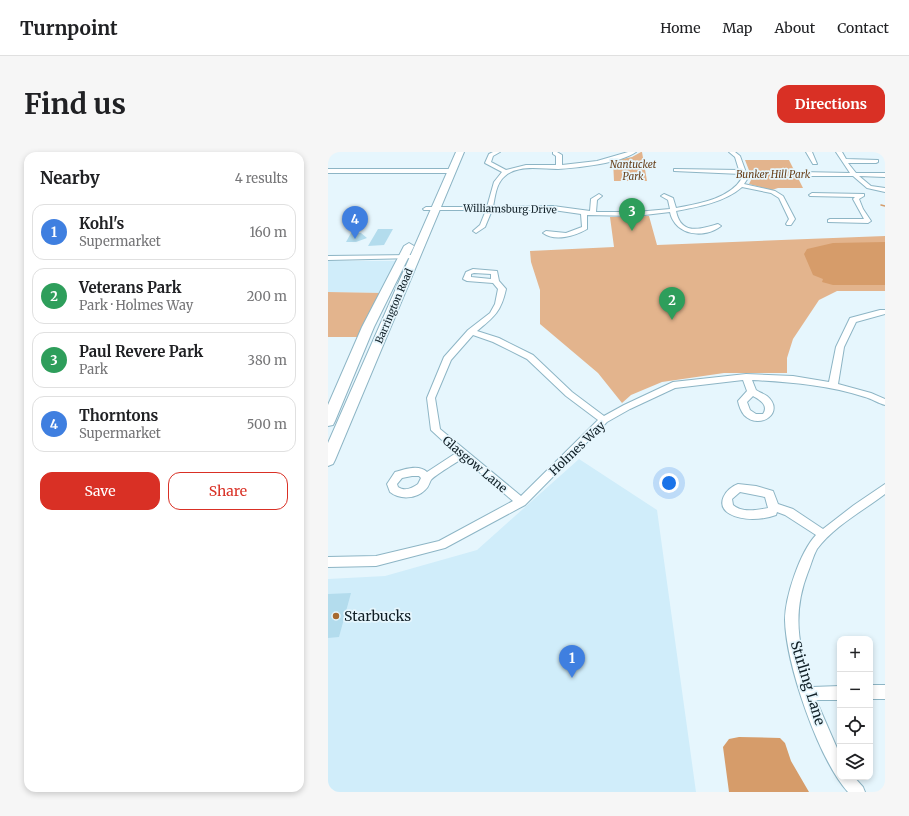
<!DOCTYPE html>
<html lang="en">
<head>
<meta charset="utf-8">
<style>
  body { margin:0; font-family:Merriweather,serif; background:#f6f6f6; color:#202124 }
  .controls { position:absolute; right:12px; bottom:12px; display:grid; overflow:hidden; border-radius:8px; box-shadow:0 2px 6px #0003 }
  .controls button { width:36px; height:36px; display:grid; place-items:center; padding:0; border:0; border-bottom:1px solid #e0e0e0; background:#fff; color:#202124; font:20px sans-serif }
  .you { position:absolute; left:341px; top:331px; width:14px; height:14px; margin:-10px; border:3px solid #fff; border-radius:50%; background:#1a73e8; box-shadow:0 0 0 6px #1a73e833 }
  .badge { display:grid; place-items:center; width:26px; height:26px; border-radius:50%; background:#d93025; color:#fff; font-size:13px; font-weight:700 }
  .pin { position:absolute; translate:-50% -33px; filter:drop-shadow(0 1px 2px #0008) }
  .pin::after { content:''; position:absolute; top:21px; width:14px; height:12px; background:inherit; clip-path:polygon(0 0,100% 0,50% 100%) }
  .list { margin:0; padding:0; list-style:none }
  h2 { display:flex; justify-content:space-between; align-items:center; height:52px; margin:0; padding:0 16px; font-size:17px }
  h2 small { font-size:13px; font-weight:400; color:#757577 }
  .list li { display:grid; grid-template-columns:26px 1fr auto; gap:12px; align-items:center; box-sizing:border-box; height:56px; margin:0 8px 8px; padding:0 8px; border:1px solid #e0e0e0; border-radius:12px }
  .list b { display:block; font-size:15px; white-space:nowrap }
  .list p { margin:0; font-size:13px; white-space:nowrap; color:#757577 }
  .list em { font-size:13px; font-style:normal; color:#757577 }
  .actions { display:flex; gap:8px; padding:12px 16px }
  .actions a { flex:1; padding:9px 0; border:1px solid #d93025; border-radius:12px; text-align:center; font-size:14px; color:#d93025 }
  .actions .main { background:#d93025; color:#fff }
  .icon { flex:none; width:22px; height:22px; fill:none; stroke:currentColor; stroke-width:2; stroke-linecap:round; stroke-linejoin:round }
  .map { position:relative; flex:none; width:557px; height:640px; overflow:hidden; border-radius:12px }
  header { display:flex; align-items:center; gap:24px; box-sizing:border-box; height:56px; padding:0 20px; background:#fff; border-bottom:1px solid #e0e0e0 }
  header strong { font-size:19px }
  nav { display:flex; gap:22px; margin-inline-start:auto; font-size:14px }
  .intro { display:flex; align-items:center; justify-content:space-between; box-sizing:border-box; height:96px; padding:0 24px }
  h1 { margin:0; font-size:28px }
  .button { padding:10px 18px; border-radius:12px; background:#d93025; color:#fff; font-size:14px; font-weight:700 }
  main { display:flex; gap:24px; padding:0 24px }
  aside { flex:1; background:#fff; border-radius:12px; box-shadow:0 2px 6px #0003 }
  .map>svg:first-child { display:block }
  .built { fill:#d0edfa }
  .green { fill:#e3b48d }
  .water { fill:#d69c6a }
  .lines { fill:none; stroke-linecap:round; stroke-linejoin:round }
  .stream { stroke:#d69c6a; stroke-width:1.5 }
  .building { fill:#b3dced }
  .street-casing { stroke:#8db5c5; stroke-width:2 }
  .secondary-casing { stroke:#8db5c5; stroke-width:2 }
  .street { fill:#fff; fill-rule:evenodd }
  .secondary { fill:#fff; fill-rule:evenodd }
  .poi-dot { fill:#a7692f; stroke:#e6f6fd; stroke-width:1.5 }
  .labels { text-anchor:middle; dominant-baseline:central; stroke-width:3.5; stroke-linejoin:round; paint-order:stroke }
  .far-park-label { font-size:10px; font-style:italic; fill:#68401b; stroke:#e6f6fd }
  .far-street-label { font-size:10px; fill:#101f26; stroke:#e6f6fd }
  .street-label { font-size:12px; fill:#101f26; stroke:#e6f6fd }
  .near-poi-label { font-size:14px; fill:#101f26; stroke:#e6f6fd; text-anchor:start }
  .near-street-label { font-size:14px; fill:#101f26; stroke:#e6f6fd }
</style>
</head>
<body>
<header>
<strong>Turnpoint</strong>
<nav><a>Home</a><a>Map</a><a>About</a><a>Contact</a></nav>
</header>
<div class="intro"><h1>Find us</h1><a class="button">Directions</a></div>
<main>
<aside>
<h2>Nearby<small>4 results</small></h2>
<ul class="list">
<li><span class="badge" style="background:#3f7fe0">1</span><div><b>Kohl's</b><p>Supermarket</p></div><em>160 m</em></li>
<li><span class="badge" style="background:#2e9e5b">2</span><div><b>Veterans Park</b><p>Park · Holmes Way</p></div><em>200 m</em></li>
<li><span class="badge" style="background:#2e9e5b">3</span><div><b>Paul Revere Park</b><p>Park</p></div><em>380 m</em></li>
<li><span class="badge" style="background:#3f7fe0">4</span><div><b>Thorntons</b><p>Supermarket</p></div><em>500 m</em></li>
</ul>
<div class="actions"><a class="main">Save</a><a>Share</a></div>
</aside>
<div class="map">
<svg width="557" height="640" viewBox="0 0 557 640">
  <rect width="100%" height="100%" fill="#e6f6fd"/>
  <!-- built -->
  <path class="built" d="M 0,109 L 70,109 L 55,141 L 0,140 Z
    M 251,307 L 329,358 L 368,640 L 0,640 L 0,427 L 57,424 L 149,398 Z"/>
  <!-- green -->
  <path class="green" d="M 313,0 L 314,0 L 319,29 L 286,29 L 285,9 L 304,5 Z
    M 417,8 L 461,8 L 475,36 L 450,36 L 444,38 L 421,32 L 424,26 Z
    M 321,64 L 329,93 L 557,84 L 557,139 L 509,139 L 491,148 L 465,187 L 459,206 L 459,221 L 396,221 L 334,230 L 303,243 L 294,251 L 270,221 L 212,172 L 212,138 L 203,110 L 202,99 L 286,95 L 282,65 Z
    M 0,140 L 55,141 L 35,185 L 0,185 Z"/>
  <!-- water -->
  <path class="water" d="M 557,90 L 557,133 L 505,133 L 494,130 L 495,127 L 485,123 L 476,102 L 479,97 L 505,91 Z
    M 411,585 L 452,586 L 457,591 L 463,609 L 481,640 L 401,640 L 395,595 L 401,587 Z"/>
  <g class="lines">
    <!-- stream -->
    <path class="stream" d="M 553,53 L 557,54"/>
  </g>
  <!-- building -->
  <path class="building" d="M 50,77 L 65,77 L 56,93 L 40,94 Z
    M 23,81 L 33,81 L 39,86 L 28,90 L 18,90 Z
    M 23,441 L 11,485 L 0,486 L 0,442 Z"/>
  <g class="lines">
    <defs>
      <path id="street" d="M 165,0 L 172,0 L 165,4 L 163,10 L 178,18 L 198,13 L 228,13 L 228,4 L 225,2 L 225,0 L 229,0 L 234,3 L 234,13 L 269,9 L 300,0 L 308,0 C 293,11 249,16 230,17 C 214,17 190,12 177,24 C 168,31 167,45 165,55 L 225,54 L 262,59 L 263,47 L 271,42 L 274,44 L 269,48 L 268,60 L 308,60 L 342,57 L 340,48 L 333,44 L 336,42 L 345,46 L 348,56 C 369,52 402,47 414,26 L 413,22 L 346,19 L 346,17 L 411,18 L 407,5 L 401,0 L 407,0 L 412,4 L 420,26 L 416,32 L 447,39 L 455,44 L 467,67 L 463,73 L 459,73 L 458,72 L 461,67 L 451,46 L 443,41 L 414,35 C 397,50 370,55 348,59 C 353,84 372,77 390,72 L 393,74 C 377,87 347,84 342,60 L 308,64 L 259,63 L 259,77 C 247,84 227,90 215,81 L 218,79 L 238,81 L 254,75 L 253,62 L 225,58 L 164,58 L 157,75 L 148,81 L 145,79 L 152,73 L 158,58 L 96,58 L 95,57 L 98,55 L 159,55 L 166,30 L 174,20 L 157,11 L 161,2 Z
        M 478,0 L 484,0 L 489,12 L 485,12 Z
        M 508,0 L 514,0 L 518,7 L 550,8 L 550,10 L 548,11 L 520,11 L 528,21 L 557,21 L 557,25 L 531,24 L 543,34 L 557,36 L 557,40 L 539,36 L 525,24 L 473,24 L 470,22 L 473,20 L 522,21 Z
        M 0,17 L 124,17 L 127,19 L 124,21 L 0,21 Z
        M 484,41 L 536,42 L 536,44 L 531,47 L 535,57 L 543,69 L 540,71 L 500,70 L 500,68 L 502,67 L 536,67 L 525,47 L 527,45 L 482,44 L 481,43 Z
        M 84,103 L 87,105 L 86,106 L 0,108 L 0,104 Z
        M 145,117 L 169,119 L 171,129 L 178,137 C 173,160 166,165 149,179 L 171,186 L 205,203 L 244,240 L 276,264 L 296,253 L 345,230 L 418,222 L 465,224 L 501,230 L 508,195 L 522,166 L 552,158 L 557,158 L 557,162 L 528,170 L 516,195 L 510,232 L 543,241 L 557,247 L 557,253 C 550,251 544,247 537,245 C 500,233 462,230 424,228 L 428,238 C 431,240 436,242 439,244 C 458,260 432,279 416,263 C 413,259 411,254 410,249 L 419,239 L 415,228 L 347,236 L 302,257 L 279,270 L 197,353 L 117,396 L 48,414 L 0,415 L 0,405 L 48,404 L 111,389 L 185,349 L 135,306 C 128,311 107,323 103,328 C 101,331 101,335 97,338 C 88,347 72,348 62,340 L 59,332 L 67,320 C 77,317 91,312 99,320 L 128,301 L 103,278 L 99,246 L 116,205 L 140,178 L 162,161 L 167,152 L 170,137 L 165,131 L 139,129 L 135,127 L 138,120 ZM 146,121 L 163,122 L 163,127 L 143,125 L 143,122 ZM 145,183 L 165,190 L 199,207 L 238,244 L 270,268 L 193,344 L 112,277 L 107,246 L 123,208 ZM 425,244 C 432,248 441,253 435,262 L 428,262 L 422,258 L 419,250 ZM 84,324 L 91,324 L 93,326 L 90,332 C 84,336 77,340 70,335 L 69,332 L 74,326 Z
        M 410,332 L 428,334 L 445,339 L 450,352 L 465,357 L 495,377 L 526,353 L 557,332 L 557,342 C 535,359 506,374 489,397 C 485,404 483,413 480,420 C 464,461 470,494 484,535 L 512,534 L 512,548 L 488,548 L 512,603 L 512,625 L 526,625 L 535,635 L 537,640 L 520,640 C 491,608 458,513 457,468 C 457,445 472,400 488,383 L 457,363 L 449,360 L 448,363 C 435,368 414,369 402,362 C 386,353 398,336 410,332 ZM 412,340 L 437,345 L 440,356 C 429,358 414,361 405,353 L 404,347 Z
        M 542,533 L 557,533 L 557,547 L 542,547 Z"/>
      <path id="secondary" d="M 128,0 L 136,0 L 7,308 L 5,312 L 0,314 L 0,291 Z
        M 81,91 L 86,94 L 46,175 L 7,269 L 5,273 L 0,274 L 0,253 L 34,175 L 76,94 Z"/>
    </defs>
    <!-- street casing -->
    <use href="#street" class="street-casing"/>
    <!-- secondary casing -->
    <use href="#secondary" class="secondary-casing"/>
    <!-- street -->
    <use href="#street" class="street"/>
    <!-- secondary -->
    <use href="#secondary" class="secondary"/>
  </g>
  <!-- markers -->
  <circle class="poi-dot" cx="8" cy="464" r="4"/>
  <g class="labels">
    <!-- far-park labels -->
    <g class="far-park-label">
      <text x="305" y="12">Nantucket<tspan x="305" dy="12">Park</tspan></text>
      <text x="445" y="22">Bunker Hill Park</text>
    </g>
    <!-- far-street labels -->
    <g class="far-street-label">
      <text transform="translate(182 57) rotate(1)">Williamsburg Drive</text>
      <text transform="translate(66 154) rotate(-67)">Barrington Road</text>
    </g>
    <!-- street labels -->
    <g class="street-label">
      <text transform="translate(249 296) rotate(-44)">Holmes Way</text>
      <text transform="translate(147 312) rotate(40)">Glasgow Lane</text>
    </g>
    <!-- near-poi labels -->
    <g class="near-poi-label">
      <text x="16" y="464">Starbucks</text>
    </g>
    <!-- near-street labels -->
    <g class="near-street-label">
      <text transform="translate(480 531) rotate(73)">Stirling Lane</text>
    </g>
  </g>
</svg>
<div class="controls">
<button>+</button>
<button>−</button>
<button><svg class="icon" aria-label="locate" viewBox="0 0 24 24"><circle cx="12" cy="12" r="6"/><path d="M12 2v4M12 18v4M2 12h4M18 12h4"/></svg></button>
<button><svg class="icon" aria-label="layers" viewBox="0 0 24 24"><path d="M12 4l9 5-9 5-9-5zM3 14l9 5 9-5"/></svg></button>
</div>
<div class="you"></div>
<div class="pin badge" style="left:244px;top:526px;background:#3f7fe0">1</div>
<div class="pin badge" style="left:344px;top:168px;background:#2e9e5b">2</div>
<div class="pin badge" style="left:304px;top:79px;background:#2e9e5b">3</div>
<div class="pin badge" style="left:27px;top:87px;background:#3f7fe0">4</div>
</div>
</main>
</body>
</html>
